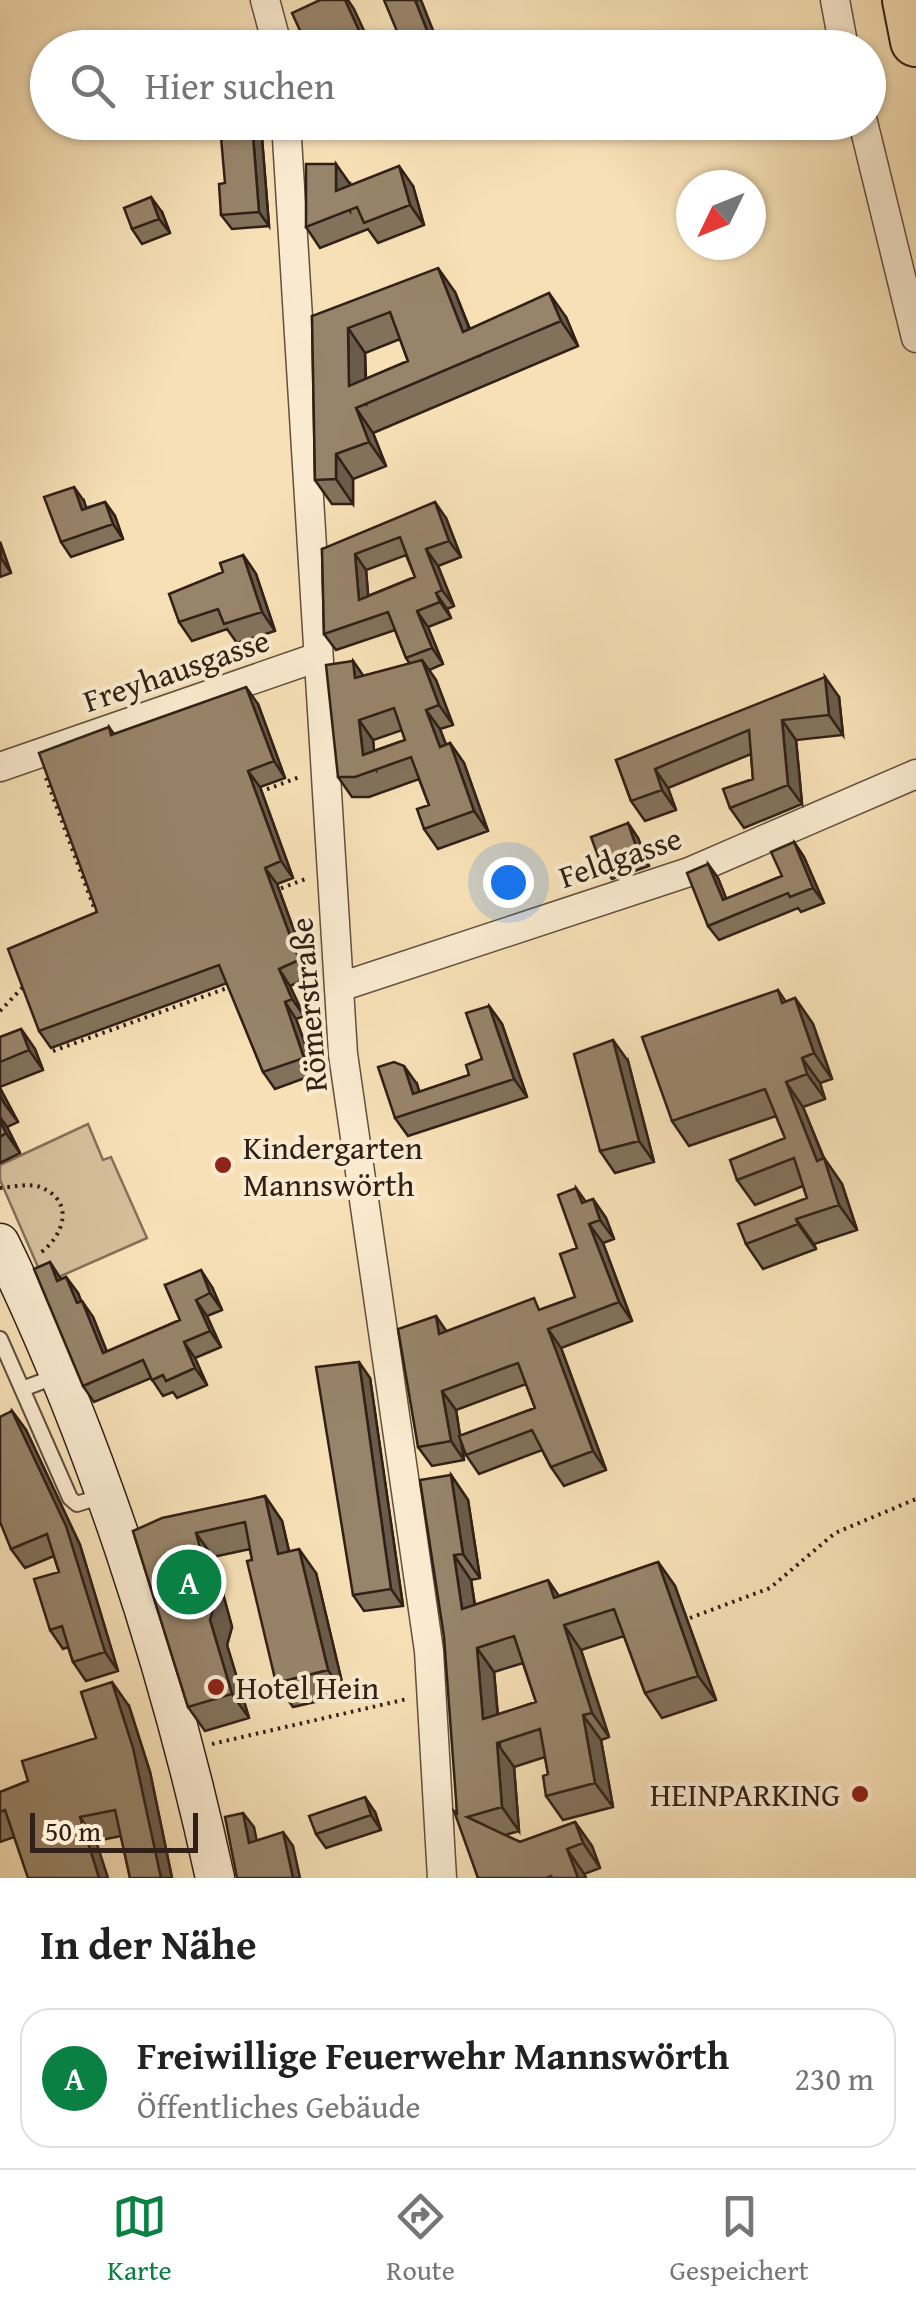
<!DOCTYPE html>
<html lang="de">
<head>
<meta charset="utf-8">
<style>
  body { margin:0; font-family:"Gentium Book Plus",serif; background:#f2f2f2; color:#222 }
  .compass { position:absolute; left:676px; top:170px; width:90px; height:90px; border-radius:50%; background:#fff; box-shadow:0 2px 8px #0004; rotate:227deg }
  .scale { position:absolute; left:30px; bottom:25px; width:168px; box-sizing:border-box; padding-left:10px; border:5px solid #312017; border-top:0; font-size:28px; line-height:35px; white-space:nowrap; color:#312017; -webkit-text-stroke:8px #faebd0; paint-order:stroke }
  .you { position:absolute; left:508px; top:882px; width:35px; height:35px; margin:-25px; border:8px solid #fff; border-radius:50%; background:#1a73e8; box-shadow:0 0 0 15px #1a73e833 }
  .badge { display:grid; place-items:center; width:65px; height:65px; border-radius:50%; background:#0b8043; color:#fff; font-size:32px; font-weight:700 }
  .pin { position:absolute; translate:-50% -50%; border:5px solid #fff; box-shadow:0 2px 10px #0006 }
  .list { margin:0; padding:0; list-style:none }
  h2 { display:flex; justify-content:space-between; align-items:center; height:130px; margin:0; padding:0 40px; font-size:42px }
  h2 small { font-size:32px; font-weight:400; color:#767676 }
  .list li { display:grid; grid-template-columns:65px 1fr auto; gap:30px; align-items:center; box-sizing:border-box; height:140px; margin:0 20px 20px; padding:0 20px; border:2px solid #e0e0e0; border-radius:30px }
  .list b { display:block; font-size:38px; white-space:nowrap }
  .list p { margin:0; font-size:32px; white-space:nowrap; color:#767676 }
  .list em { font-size:32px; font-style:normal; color:#767676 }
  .icon { flex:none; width:55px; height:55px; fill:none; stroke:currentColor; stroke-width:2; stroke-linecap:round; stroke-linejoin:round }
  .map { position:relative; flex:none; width:916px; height:1878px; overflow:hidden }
  .search { position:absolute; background:#fff; box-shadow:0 2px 8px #0004; left:30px; right:30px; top:30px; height:110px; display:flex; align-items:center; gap:25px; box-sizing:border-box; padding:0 35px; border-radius:55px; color:#767676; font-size:38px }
  .sheet { height:290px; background:#fff }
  nav { display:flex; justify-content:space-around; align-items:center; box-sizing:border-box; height:140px; border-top:2px solid #e0e0e0; background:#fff; font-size:28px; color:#767676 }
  nav a { display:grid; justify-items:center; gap:5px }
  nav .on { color:#0b8043 }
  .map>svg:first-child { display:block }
  .green { fill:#d5bf9b; stroke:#837059; stroke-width:2.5 }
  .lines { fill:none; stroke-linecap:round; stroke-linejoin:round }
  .service-casing { stroke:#62503f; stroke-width:18 }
  .minor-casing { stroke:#62503f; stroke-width:31 }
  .secondary-casing { stroke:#312017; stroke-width:41 }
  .motorway-casing { stroke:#312017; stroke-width:54 }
  .path { stroke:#312017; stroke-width:4; stroke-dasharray:2.5 5; stroke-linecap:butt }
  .service { stroke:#faebd0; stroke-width:14 }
  .minor { stroke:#faebd0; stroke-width:28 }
  .secondary { stroke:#faebd0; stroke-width:38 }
  .motorway { stroke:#f7e0b6; stroke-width:50 }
  .wall { fill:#83725b; stroke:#312017; stroke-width:2.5; fill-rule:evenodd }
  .shaded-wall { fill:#6a5c4a; stroke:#312017; stroke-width:2.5 }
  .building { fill:#98846a; stroke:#312017; stroke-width:2.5; fill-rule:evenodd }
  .poi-dot { fill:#8f2418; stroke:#faebd0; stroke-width:4 }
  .labels { text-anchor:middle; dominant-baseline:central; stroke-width:8; stroke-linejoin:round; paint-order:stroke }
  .street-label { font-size:32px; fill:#312017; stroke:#faebd0 }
  .poi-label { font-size:32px; fill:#312017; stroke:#faebd0; text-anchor:start }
</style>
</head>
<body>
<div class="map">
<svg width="916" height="1878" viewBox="0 0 916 1878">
  <rect width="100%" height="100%" fill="#f7e0b6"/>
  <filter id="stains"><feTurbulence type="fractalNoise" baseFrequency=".002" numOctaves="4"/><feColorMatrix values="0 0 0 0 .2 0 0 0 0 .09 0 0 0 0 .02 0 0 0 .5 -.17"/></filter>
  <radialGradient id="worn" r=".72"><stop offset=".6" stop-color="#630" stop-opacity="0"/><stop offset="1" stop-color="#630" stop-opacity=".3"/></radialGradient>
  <!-- green -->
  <path class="green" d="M 88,1124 L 103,1160 L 111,1157 L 147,1238 L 45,1283 L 0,1180 L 0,1165 Z"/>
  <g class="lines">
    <defs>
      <path id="service" d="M 0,1339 L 70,1498 L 77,1504 L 102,1496
        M 22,1389 L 57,1376"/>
      <path id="minor" d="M 265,0 L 278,48
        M 835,0 L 844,48
        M 286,122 L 343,1054 L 429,1651 L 442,1878
        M 863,122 L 916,338
        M 0,767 L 318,657
        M 340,987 L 689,872 L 916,774"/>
      <path id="secondary" d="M 0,1243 C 95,1438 169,1666 215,1878"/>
      <path id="motorway" d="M 908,0 L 916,41"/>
    </defs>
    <!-- service casing -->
    <use href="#service" class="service-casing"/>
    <!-- minor casing -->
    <use href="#minor" class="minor-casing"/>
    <!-- secondary casing -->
    <use href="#secondary" class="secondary-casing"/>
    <!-- motorway casing -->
    <use href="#motorway" class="motorway-casing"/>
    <!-- path -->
    <path class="path" d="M 46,778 L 77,862 L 83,860
      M 260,792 L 302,776
      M 77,862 L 96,913
      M 274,891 L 308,878
      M 0,1011 L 23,987
      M 53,1051 L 230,987
      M 0,1188 C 12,1187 29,1183 40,1187 C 76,1201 64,1236 39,1254
      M 690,1618 L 770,1588 L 835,1533 L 916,1499
      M 212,1744 L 407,1699"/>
    <!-- service -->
    <use href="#service" class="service"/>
    <!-- minor -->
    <use href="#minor" class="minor"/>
    <!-- secondary -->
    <use href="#secondary" class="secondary"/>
    <!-- motorway -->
    <use href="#motorway" class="motorway"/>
  </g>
  <!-- wall -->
  <path class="wall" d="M 262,138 L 269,226 L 232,229 L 221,215 L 225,183 Z
    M 350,184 L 350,185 L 413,186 L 424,225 L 378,243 L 368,229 L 320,248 L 306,227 Z
    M 162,212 L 170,233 L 142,244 L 132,229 Z
    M 455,292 L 470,329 L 566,317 L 578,346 L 373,433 L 386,466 L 353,479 L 353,504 L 332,504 L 315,480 L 312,316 ZM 400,339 L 408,361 L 366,379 L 365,353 Z
    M 84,501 L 86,508 L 105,502 L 115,516 L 123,539 L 71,557 L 61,542 Z
    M 446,518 L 461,557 L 438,566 L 454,606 L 447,609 L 451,618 L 428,627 L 443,664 L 429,670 L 436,680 L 453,725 L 440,729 L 446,745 L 450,743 L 464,763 L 488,831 L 438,849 L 424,829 L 429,805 L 419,779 L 369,797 L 352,797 L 338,777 L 353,661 L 363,676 L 410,664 L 406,658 L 395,630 L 336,650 L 324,634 L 322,549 ZM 406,555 L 415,577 L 368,596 L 366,570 ZM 402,730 L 405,740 L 374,751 L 373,740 Z
    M 0,542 L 11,573 L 0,577 Z
    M 243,555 L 256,574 L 275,631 L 237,643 L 227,629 L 192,641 L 179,622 L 223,572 Z
    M 839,697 L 843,735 L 796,740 L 802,804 L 744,828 L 730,808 L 753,779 L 751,754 L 668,788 L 676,810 L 645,821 L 631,801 L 616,760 Z
    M 258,704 L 285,778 L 260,787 L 293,878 L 277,884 L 311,977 L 290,986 L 304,1016 L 296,1019 L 316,1074 L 275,1089 L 263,1072 L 227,983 L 51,1048 L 39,1031 L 97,912 L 109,727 L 114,734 Z
    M 628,823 L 638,838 L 649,866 L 612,879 L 601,864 Z
    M 794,842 L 804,857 L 824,903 L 801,912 L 798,908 L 719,940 L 708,926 L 708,864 L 718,878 L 726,899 L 782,876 Z
    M 778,990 L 786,1002 L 795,998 L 813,1024 L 832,1079 L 820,1083 L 825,1099 L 803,1107 L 824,1158 L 842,1184 L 857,1230 L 814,1244 L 816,1249 L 763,1269 L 746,1244 L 807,1198 L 803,1186 L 755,1205 L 737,1180 L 785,1138 L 776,1116 L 689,1146 L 672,1121 Z
    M 489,1006 L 502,1024 L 527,1097 L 408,1136 L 395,1118 L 417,1084 L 419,1092 L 469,1075 L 482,1059 Z
    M 21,1029 L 35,1049 L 43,1070 L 0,1087 L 0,1037 Z
    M 628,1061 L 654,1162 L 615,1173 L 600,1151 Z
    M 0,1088 L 18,1122 L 7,1127 L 20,1153 L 0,1163 Z
    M 576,1188 L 586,1202 L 593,1199 L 606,1218 L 614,1239 L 603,1243 L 632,1321 L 561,1348 L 606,1470 L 564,1486 L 551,1467 L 542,1450 L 479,1474 L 466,1455 L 461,1442 L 464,1460 L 432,1466 L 418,1447 L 447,1331 L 542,1309 L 575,1297 L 577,1248 ZM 526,1384 L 535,1408 L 460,1436 L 456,1410 Z
    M 66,1277 L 78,1293 L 81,1301 L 93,1317 L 107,1352 L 180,1320 L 165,1285 L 212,1287 L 222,1310 L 207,1316 L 221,1347 L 195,1358 L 207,1385 L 177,1398 L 173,1392 L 163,1396 L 151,1378 L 94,1402 L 83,1386 L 62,1279 Z
    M 370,1378 L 403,1606 L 364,1611 L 353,1595 Z
    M 12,1411 L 26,1430 L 80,1545 L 118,1671 L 86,1681 L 73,1662 L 68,1647 L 63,1649 L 50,1630 L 59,1572 L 54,1556 L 25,1568 L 11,1549 Z
    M 451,1475 L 468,1500 L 480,1578 L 471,1580 L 475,1605 L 559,1596 L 658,1562 L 675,1586 L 716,1700 L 662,1718 L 645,1693 L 624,1636 L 581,1650 L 609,1737 L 601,1740 L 613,1807 L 563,1820 L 546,1796 L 548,1774 L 545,1757 L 514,1767 L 519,1831 L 505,1835 L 520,1842 L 575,1822 L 592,1846 L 600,1868 L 584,1874 L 586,1878 L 478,1878 L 457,1813 ZM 523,1663 L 536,1702 L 498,1715 L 494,1672 Z
    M 265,1496 L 282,1521 L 289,1551 L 316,1573 L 345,1695 L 293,1707 L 276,1683 L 250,1549 L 213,1557 L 232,1627 L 227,1645 L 249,1718 L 205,1731 L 188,1707 L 133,1531 Z
    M 129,1706 L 150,1772 L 172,1878 L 130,1878 L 121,1836 L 96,1841 L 14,1837 L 0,1842 L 0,1792 L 28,1781 L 96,1738 Z
    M 375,1812 L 381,1830 L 326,1848 L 316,1834 Z"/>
  <!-- shaded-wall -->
  <path class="shaded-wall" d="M 345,0 L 348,0 L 354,9 L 372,48 L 367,48 Z
    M 415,0 L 421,0 L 440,48 L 436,48 L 432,43 Z
    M 252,123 L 262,138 L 269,226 L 259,212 Z
    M 336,164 L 350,184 L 350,211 L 336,191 Z
    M 399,166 L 413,186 L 424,225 L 410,205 Z
    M 151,197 L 162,212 L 170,233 L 159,219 Z
    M 438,268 L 455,292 L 480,357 L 463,332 Z
    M 549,293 L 566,317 L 578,346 L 561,321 Z
    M 348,328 L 365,353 L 366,404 L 349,386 Z
    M 356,408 L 373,433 L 386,466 L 369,442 Z
    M 336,454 L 353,479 L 353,504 L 336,479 Z
    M 74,487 L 84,501 L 92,524 L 82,510 Z
    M 105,502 L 115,516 L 123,539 L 113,524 Z
    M 435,502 L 446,518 L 461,557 L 449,541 Z
    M 0,542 L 11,573 L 1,558 Z
    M 426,549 L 438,566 L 454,606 L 442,590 Z
    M 355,554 L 366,570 L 370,616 L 359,600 Z
    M 243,555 L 256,574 L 275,631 L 262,612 Z
    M 436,593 L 447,609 L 451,618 L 440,602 Z
    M 417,611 L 428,627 L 443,664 L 432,648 Z
    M 422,660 L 436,680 L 453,725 L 439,705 Z
    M 353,661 L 367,681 L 355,678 Z
    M 825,677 L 839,697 L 843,735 L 829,715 Z
    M 246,687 L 258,704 L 285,778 L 274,761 Z
    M 426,710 L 440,729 L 454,766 L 440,747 Z
    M 359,720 L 373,740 L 376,770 L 363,755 Z
    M 782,720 L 796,740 L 802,804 L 788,785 Z
    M 450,743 L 464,763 L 488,831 L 474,811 Z
    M 655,769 L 668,788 L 676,810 L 662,790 Z
    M 248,771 L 260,787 L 293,878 L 281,861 Z
    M 628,823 L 638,838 L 649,866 L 638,852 Z
    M 794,842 L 804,857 L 824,903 L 813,888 Z
    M 708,864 L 718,878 L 733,915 L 723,900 Z
    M 265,868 L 277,884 L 311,977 L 299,960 Z
    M 279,969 L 290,986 L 304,1016 L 292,999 Z
    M 795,998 L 813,1024 L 832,1079 L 814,1053 Z
    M 285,1002 L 296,1019 L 316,1074 L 304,1058 Z
    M 489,1006 L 502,1024 L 527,1097 L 514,1079 Z
    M 21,1029 L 35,1049 L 43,1070 L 29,1050 Z
    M 613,1040 L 628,1061 L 654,1162 L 639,1141 Z
    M 802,1058 L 820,1083 L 825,1099 L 807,1074 Z
    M 404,1066 L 417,1084 L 425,1109 L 413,1094 Z
    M 786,1082 L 803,1107 L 825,1162 L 824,1158 L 842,1184 L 857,1230 L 839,1205 L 817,1161 Z
    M 0,1088 L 18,1122 L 4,1103 L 0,1095 Z
    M 0,1117 L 7,1127 L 20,1153 L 6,1133 L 0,1121 Z
    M 593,1199 L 606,1218 L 614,1239 L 600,1220 Z
    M 796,1219 L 814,1244 L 816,1249 L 798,1224 Z
    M 589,1224 L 603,1243 L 632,1321 L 619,1302 Z
    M 50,1262 L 61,1279 L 57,1281 Z
    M 201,1270 L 212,1287 L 222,1310 L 210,1293 Z
    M 66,1277 L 78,1293 L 88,1319 L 77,1303 Z
    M 196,1300 L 207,1316 L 221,1347 L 210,1331 Z
    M 82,1301 L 93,1317 L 114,1370 L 103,1353 Z
    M 436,1316 L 449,1335 L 439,1334 Z
    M 548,1329 L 561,1348 L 606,1470 L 593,1451 Z
    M 184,1342 L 195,1358 L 207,1385 L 195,1368 Z
    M 359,1362 L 370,1378 L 403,1606 L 391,1589 Z
    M 442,1391 L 456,1410 L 464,1460 L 451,1441 Z
    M 12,1411 L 26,1430 L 80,1545 L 118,1671 L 105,1652 Z
    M 451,1475 L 468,1500 L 480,1578 L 463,1554 Z
    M 265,1496 L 282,1521 L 295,1578 L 278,1554 Z
    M 196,1533 L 213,1557 L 232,1627 L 227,1645 L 249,1718 L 232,1694 L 210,1620 Z
    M 299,1549 L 316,1573 L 345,1695 L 328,1670 Z
    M 454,1555 L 471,1580 L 479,1634 L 462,1609 Z
    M 658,1562 L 675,1586 L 716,1700 L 698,1676 Z
    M 548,1580 L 565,1605 L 554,1598 Z
    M 564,1625 L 581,1650 L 609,1737 L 592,1713 Z
    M 477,1648 L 494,1672 L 500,1744 L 483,1719 Z
    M 112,1682 L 129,1706 L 150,1772 L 172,1878 L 161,1878 Z
    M 583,1715 L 601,1740 L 613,1807 L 595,1783 Z
    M 497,1743 L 514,1767 L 519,1831 L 502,1807 Z
    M 365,1797 L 375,1812 L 381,1830 L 371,1815 Z
    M 243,1813 L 254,1827 L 260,1857 L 249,1843 Z
    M 80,1817 L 96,1841 L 108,1878 L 99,1878 Z
    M 575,1822 L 592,1846 L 600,1868 L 583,1843 Z
    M 283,1832 L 293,1846 L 300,1878 L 293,1878 Z
    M 567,1849 L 584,1874 L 586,1878 L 578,1878 Z"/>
  <!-- building -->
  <path class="building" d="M 320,0 L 345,0 L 367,48 L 308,48 L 292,13 Z
    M 384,0 L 415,0 L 432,43 L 421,48 L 369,48 L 399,36 Z
    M 252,123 L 259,212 L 221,215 L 219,184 L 225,183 L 220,126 Z
    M 306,164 L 336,164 L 336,191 L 399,166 L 410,205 L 364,223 L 357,207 L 306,227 Z
    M 151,197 L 159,219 L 132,229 L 124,208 Z
    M 438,268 L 463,332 L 549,293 L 561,321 L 356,408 L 369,442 L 336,454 L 336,479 L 315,480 L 312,316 ZM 390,312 L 408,361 L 349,386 L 348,328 Z
    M 74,487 L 82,510 L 105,502 L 113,524 L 61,542 L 44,497 Z
    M 435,502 L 449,541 L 426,549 L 442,590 L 436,593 L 440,602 L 417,611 L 432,648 L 406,658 L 388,612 L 324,634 L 322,549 ZM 400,537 L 415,577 L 359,600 L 355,554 Z
    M 243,555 L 262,612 L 224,624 L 218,609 L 179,622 L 169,594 L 223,572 L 220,563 Z
    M 422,660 L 439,705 L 426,710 L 440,747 L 450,743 L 474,811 L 424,829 L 417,809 L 429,805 L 411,757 L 355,777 L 338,777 L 326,665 L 353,661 L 355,678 ZM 394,708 L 405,740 L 363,755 L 359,720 Z
    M 825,677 L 829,715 L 782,720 L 788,785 L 730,808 L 723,789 L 753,779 L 749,730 L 655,769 L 662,790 L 631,801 L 616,760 Z
    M 246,687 L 274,761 L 248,771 L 281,861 L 265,868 L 299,960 L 279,969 L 292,999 L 285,1002 L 304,1058 L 263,1072 L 219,965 L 39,1031 L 8,949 L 97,912 L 39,753 L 109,727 L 111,735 Z
    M 628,823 L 638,852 L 601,864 L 591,837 Z
    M 794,842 L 813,888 L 790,897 L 788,893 L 708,926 L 687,873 L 708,864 L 723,900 L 782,876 L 771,852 Z
    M 778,990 L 782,1003 L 795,998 L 814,1053 L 802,1058 L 807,1074 L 786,1082 L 817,1161 L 824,1158 L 839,1205 L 796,1219 L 798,1224 L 746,1244 L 738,1224 L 807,1198 L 794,1158 L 737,1180 L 730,1160 L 785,1138 L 765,1089 L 672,1121 L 642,1037 Z
    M 489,1006 L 514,1079 L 395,1118 L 378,1067 L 394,1062 L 404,1066 L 413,1094 L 469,1075 L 466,1065 L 482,1059 L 466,1013 Z
    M 21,1029 L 29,1050 L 0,1062 L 0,1037 Z
    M 613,1040 L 639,1141 L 600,1151 L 574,1054 Z
    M 0,1121 L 6,1133 L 0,1137 Z
    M 576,1188 L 582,1203 L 593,1199 L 600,1220 L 589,1224 L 619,1302 L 548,1329 L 593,1451 L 551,1467 L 532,1430 L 466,1455 L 459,1436 L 535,1408 L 518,1363 L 442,1391 L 451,1441 L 418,1447 L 398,1329 L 436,1316 L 439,1334 L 534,1298 L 539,1310 L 575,1297 L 560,1254 L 577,1248 L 558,1195 Z
    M 50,1262 L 57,1281 L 66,1277 L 77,1303 L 82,1301 L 103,1353 L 180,1320 L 165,1285 L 201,1270 L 210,1293 L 196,1300 L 210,1331 L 184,1342 L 195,1368 L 166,1381 L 163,1375 L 152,1380 L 143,1360 L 83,1386 L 34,1269 Z
    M 359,1362 L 391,1589 L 353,1595 L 316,1367 Z
    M 12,1411 L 66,1526 L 105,1652 L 73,1662 L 62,1626 L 50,1630 L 34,1579 L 59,1572 L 47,1534 L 11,1549 L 0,1522 L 0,1417 Z
    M 451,1475 L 463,1554 L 454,1555 L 462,1609 L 548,1580 L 554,1598 L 658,1562 L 698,1676 L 645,1693 L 614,1609 L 564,1625 L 592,1713 L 583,1715 L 595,1783 L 546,1796 L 543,1776 L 548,1774 L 540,1729 L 497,1743 L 502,1807 L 467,1817 L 520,1842 L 575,1822 L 583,1843 L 567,1849 L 578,1878 L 551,1878 L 551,1876 L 546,1878 L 478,1878 L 454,1811 L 457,1813 L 444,1637 L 420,1480 ZM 514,1636 L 536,1702 L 483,1719 L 477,1648 Z
    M 265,1496 L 278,1554 L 299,1549 L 328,1670 L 276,1683 L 247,1561 L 252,1560 L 245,1522 L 196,1533 L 215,1603 L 210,1620 L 232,1694 L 188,1707 L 133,1531 L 162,1518 Z
    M 112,1682 L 133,1748 L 161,1878 L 130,1878 L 115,1810 L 80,1817 L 99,1878 L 28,1878 L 5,1810 L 0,1812 L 0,1792 L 28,1781 L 22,1761 L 96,1738 L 81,1692 Z
    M 365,1797 L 371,1815 L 316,1834 L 309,1816 Z
    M 243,1813 L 249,1843 L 283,1832 L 293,1878 L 237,1878 L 225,1817 Z"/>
  <!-- markers -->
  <g class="poi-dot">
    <circle cx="223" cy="1165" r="10"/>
    <circle cx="216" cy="1687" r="10"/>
    <circle cx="860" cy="1794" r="10"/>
  </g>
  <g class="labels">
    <!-- street labels -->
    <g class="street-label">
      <text transform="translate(176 670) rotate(-19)">Freyhausgasse</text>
      <text transform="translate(620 857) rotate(-19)">Feldgasse</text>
      <text transform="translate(308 1005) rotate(-95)">Römerstraße</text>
    </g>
    <!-- poi labels -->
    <g class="poi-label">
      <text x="243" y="1147">Kindergarten<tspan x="243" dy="37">Mannswörth</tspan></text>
      <text x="236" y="1687">Hotel Hein</text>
      <text x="840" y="1794" text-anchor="end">HEINPARKING</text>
    </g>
  </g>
  <rect width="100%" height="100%" filter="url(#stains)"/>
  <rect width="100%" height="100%" fill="url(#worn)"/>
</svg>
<svg class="compass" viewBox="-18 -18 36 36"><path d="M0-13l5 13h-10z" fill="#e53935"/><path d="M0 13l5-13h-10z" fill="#767676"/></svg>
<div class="scale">50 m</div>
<div class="you"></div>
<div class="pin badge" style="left:189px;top:1582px">A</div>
<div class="search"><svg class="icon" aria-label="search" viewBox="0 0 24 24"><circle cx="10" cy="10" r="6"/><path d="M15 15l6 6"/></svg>Hier suchen</div>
</div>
<section class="sheet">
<h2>In der Nähe<small></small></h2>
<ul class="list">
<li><span class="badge">A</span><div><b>Freiwillige Feuerwehr Mannswörth</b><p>Öffentliches Gebäude</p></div><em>230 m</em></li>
</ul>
</section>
<nav>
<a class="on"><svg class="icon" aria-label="map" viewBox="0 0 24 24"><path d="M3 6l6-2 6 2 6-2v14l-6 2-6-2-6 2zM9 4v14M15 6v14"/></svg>Karte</a>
<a><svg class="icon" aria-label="directions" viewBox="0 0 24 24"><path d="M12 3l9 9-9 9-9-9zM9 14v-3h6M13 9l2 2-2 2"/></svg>Route</a>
<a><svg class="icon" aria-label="saved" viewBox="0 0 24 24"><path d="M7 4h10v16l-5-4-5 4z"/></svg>Gespeichert</a>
</nav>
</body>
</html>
